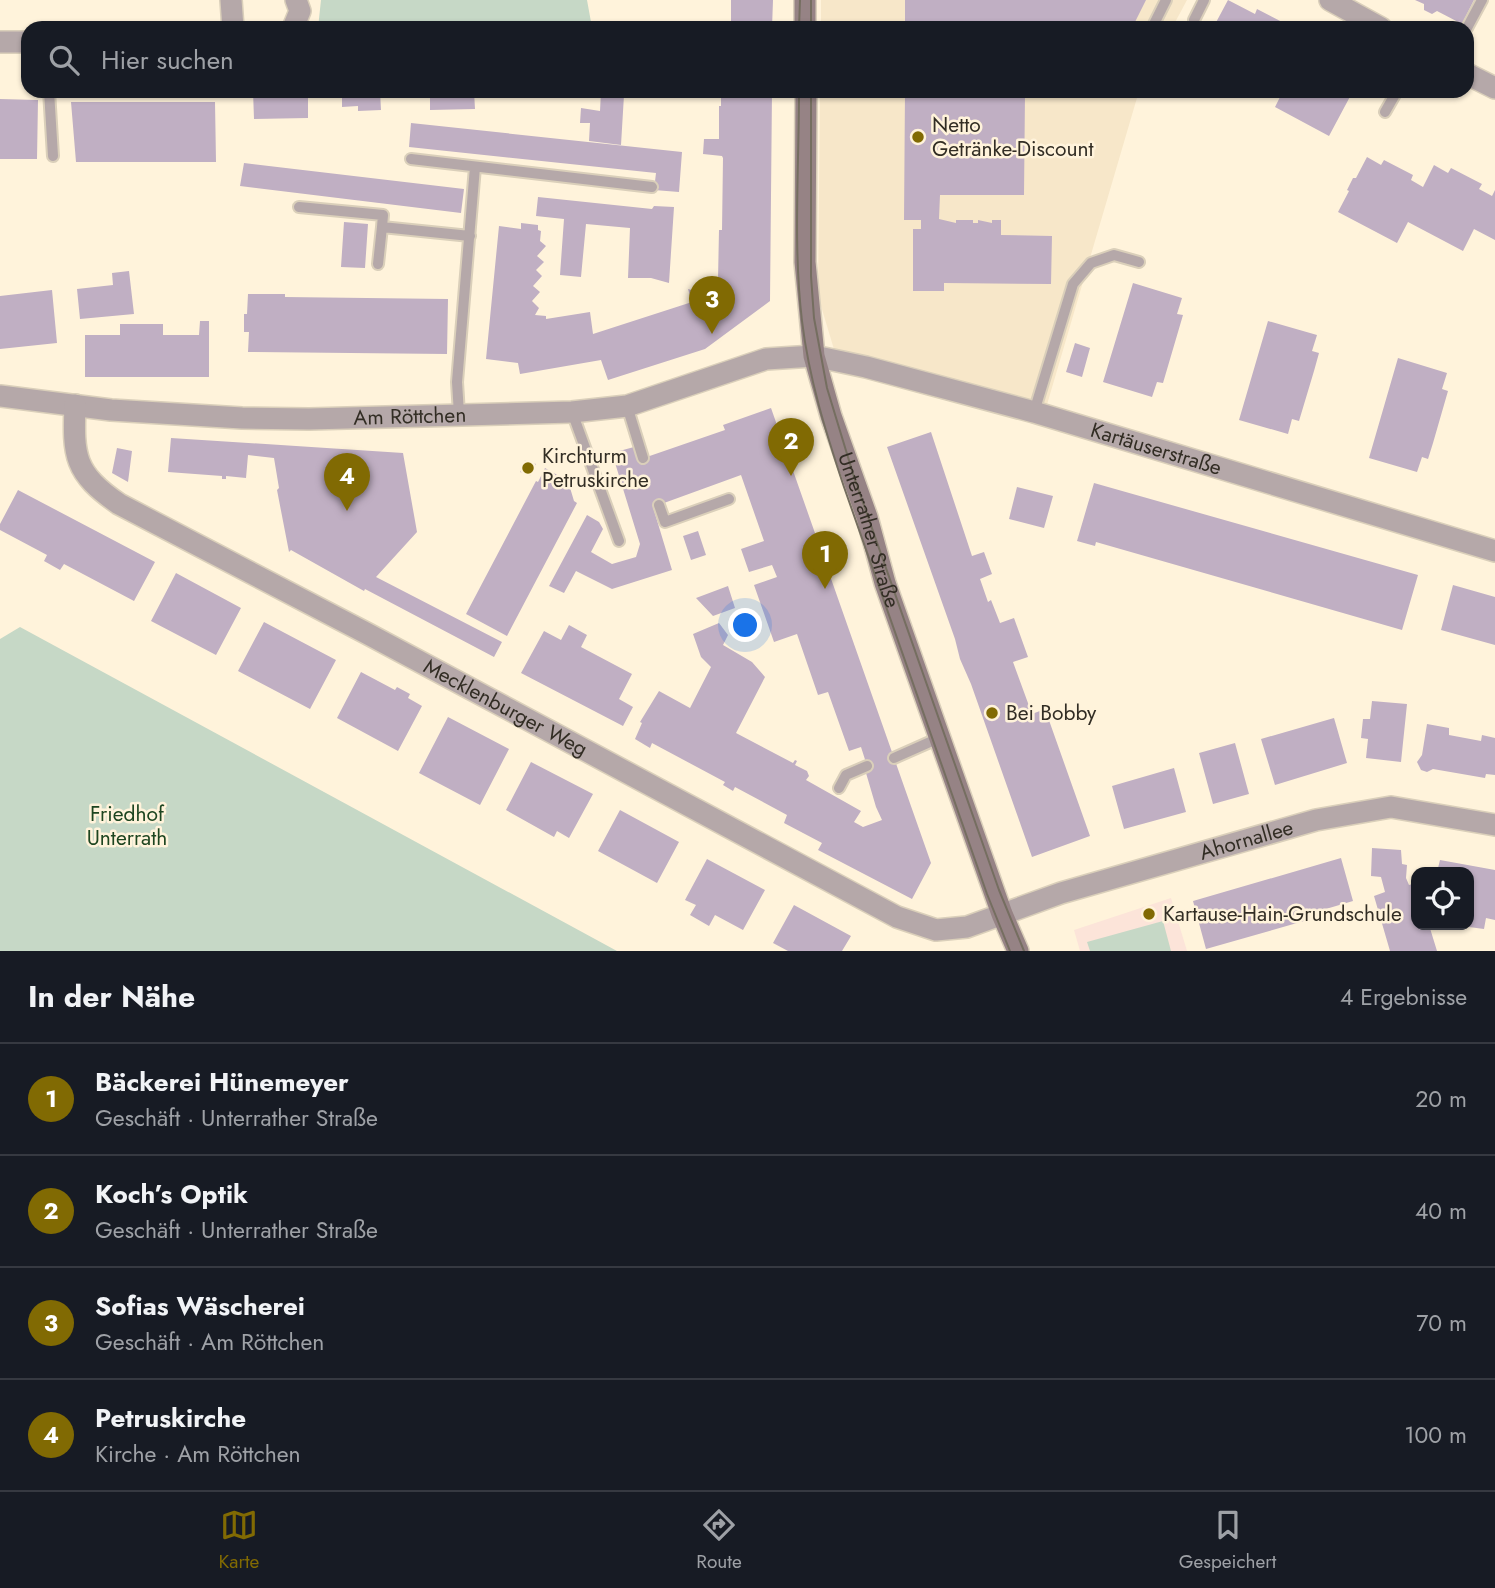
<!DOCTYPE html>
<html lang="de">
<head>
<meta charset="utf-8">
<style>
  body { margin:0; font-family:Jost,sans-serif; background:#20242c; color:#f1f3f6 }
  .controls { position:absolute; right:21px; bottom:21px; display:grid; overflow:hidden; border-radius:14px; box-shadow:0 2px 5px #0004 }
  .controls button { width:63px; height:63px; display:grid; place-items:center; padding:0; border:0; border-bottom:2px solid #363941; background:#171b24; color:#f1f3f6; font:35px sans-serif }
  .you { position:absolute; left:746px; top:626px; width:24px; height:24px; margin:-18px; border:5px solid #fff; border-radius:50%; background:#1a73e8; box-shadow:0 0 0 10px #1a73e833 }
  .badge { display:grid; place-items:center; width:46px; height:46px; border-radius:50%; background:#816a03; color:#fff; font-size:23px; font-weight:700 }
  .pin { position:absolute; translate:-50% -58px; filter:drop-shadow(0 2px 4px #0008) }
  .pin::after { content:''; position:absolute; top:37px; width:24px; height:21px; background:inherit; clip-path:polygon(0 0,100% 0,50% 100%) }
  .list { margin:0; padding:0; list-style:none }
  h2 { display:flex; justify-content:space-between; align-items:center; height:91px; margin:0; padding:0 28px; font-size:30px }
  h2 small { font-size:23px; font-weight:400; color:#9ea1a6 }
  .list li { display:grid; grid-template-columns:46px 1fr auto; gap:21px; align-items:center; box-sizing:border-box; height:112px; padding:0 28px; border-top:2px solid #363941 }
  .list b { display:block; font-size:26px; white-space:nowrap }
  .list p { margin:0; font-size:23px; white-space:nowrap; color:#9ea1a6 }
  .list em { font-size:23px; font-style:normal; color:#9ea1a6 }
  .icon { flex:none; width:38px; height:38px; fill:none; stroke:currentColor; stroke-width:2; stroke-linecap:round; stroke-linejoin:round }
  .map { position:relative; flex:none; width:1495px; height:951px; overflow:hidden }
  .search { position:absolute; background:#171b24; box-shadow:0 2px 5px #0004; left:21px; right:21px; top:21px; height:77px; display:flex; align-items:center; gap:18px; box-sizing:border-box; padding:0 24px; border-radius:21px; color:#9ea1a6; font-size:26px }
  .sheet { height:539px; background:#171b24 }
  nav { display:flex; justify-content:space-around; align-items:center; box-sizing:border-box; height:98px; border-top:2px solid #363941; background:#171b24; font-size:19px; color:#9ea1a6 }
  nav a { display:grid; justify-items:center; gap:4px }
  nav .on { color:#816a03 }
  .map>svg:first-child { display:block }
  .built { fill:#f7e7c9 }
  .education { fill:#fce4d9 }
  .green { fill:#c6d8c6 }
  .building { fill:#c0afc3 }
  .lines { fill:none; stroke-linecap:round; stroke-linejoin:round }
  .lane-casing { stroke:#dacfba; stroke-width:14 }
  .street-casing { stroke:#dacfba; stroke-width:24 }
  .secondary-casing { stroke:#dacfba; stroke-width:24 }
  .lane { stroke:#b5a8a9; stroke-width:10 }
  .street { stroke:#b5a8a9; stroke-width:21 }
  .secondary { stroke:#968385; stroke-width:21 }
  .tram { stroke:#756e60; stroke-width:2 }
  .poi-dot { fill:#816a03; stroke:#fff3db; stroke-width:2.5 }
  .labels { text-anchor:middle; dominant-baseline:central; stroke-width:5; stroke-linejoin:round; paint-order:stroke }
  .poi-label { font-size:21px; fill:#322d24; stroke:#fff3db; text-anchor:start }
  .street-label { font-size:21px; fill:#322d24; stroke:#fff3db }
  .park-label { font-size:21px; fill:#1d4520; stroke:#fff3db }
</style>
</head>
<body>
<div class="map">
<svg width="1495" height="951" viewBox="0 0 1495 951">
  <rect width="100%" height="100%" fill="#fff3db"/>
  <!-- built -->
  <path class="built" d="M 821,0 L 1187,0 L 1172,28 L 821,28 Z
    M 820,91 L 1139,91 L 1046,408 L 836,356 L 818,296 Z"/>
  <!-- education -->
  <path class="education" d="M 1171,898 L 1187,951 L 1080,951 L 1074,930 Z"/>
  <!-- green -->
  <path class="green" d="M 321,0 L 587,0 L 591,22 L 318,28 Z
    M 20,627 L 617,951 L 0,951 L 0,639 Z
    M 1163,921 L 1171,951 L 1090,951 L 1087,942 Z"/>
  <!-- building -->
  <path class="building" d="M 731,0 L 773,0 L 772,28 L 731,28 Z
    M 905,0 L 1146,0 L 1132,28 L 905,28 Z
    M 1228,0 L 1255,14 L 1257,9 L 1286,24 L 1284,28 L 1213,28 Z
    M 1415,0 L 1474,0 L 1462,24 L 1437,11 L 1432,14 L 1424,10 L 1424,4 Z
    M 253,91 L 308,91 L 308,118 L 254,119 Z
    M 342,91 L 380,91 L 381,110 L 358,111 L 358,106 L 342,107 Z
    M 430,91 L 474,91 L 475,109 L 430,110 Z
    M 601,91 L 638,91 L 638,95 L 624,95 L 621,145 L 589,141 L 590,123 L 580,123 L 581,108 L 600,111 Z
    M 732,91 L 772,91 L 770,301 L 705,349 L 608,380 L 601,360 L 520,374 L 518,363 L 486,359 L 499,226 L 521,229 L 521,223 L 538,225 L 538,230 L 541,231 L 540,241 L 546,246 L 537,256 L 544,262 L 536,270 L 542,276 L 533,286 L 540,292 L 532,301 L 539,308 L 535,315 L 546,316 L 546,319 L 590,312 L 593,334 L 692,302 L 688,289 L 711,295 L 711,280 L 718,280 L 719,230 L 722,230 L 723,158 L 722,156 L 703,154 L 704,139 L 719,139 L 719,106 L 721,106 L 721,95 L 732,95 Z
    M 905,91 L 1115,91 L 1113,94 L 1025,94 L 1024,195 L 940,195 L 939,219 L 956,223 L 956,220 L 973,220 L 973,223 L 978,223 L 978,220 L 992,223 L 992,220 L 1001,220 L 1001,235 L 1052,236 L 1051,284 L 944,283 L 944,291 L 913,291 L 913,229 L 921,229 L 921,220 L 904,220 Z
    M 1269,91 L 1353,91 L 1329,136 L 1275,107 L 1280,97 Z
    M 0,99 L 38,100 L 37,159 L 0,159 Z
    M 71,102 L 215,102 L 216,162 L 76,162 Z
    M 411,123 L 682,152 L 679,192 L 654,190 L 656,173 L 409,147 Z
    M 1367,157 L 1381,165 L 1384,160 L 1413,175 L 1411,180 L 1423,187 L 1434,165 L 1448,173 L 1451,168 L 1482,184 L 1479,189 L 1492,196 L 1495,190 L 1495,240 L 1474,229 L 1463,251 L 1408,222 L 1397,243 L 1338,212 L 1349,191 L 1347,190 L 1353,178 L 1356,178 Z
    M 244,163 L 464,189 L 461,213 L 240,186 Z
    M 538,197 L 652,209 L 654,206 L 674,207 L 669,283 L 651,278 L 628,278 L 630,228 L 586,224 L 581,277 L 560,275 L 564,219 L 536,216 Z
    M 344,222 L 368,224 L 365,268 L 341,267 Z
    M 129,271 L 134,314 L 80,319 L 77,289 L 113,285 L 112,273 Z
    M 1133,283 L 1182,298 L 1177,314 L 1183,315 L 1163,383 L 1157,382 L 1152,397 L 1103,382 Z
    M 52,290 L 57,343 L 0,349 L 0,296 Z
    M 248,294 L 285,294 L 285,297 L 448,299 L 447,354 L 248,352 L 249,332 L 244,332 L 244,314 L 247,314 Z
    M 200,321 L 209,321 L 209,377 L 85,377 L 85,335 L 120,335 L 120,324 L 163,324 L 163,335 L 199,335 Z
    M 1268,321 L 1317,335 L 1312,351 L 1319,353 L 1314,371 L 1299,421 L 1292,419 L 1288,434 L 1239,420 Z
    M 1075,343 L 1090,348 L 1082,377 L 1066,372 Z
    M 1398,358 L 1447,373 L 1442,389 L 1448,391 L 1433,443 L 1428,459 L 1422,457 L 1417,472 L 1369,458 Z
    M 771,408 L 931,863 L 912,899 L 818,850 L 822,843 L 784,823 L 787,815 L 735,787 L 733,791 L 723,785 L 725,782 L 652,743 L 650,748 L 635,739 L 642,723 L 640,722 L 659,691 L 690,708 L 711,667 L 701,657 L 693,634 L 719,623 L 728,635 L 723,645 L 752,662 L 765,677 L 736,733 L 793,763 L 795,760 L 797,761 L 795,765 L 807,771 L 809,776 L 806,780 L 861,811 L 854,822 L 863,827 L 882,820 L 876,807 L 866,773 L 869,772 L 861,747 L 849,751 L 828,692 L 818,695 L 797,634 L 774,642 L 754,585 L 777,577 L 772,565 L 749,572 L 741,549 L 764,541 L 741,475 L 653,507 L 672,570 L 612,589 L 576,571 L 564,593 L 549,586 L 587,515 L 599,522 L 603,529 L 591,552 L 612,564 L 636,557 L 640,544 L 612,453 L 634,447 L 638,460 L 725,430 L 723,425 Z
    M 931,432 L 972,556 L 984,552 L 992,574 L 980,579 L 988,602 L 991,600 L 1000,623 L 1014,618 L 1028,657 L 1013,662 L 1032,714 L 1045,709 L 1090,836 L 1032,857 L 971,684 L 960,659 L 955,639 L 887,447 Z
    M 171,438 L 403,453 L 417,532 L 376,577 L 502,642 L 494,657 L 365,589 L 364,591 L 291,550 L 289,552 L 277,490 L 279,488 L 274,458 L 248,455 L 246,478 L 226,476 L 226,479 L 222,479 L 222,476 L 168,472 Z
    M 117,448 L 132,451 L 128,482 L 112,473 Z
    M 525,460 L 536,464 L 530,476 L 520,472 Z
    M 545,468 L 568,481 L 574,501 L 577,503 L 507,636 L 466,614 L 536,481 L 538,482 Z
    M 1094,483 L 1418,575 L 1402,630 L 1096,542 L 1095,546 L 1077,541 Z
    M 1017,487 L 1053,496 L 1044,528 L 1009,519 Z
    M 18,490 L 155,562 L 134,601 L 64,564 L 60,570 L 44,561 L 47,555 L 0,530 L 0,524 Z
    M 698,531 L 706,555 L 691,560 L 683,536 Z
    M 176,573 L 241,608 L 216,655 L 151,621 Z
    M 1453,585 L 1495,597 L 1495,645 L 1441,630 Z
    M 728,586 L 735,608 L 713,616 L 696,598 Z
    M 264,622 L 336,660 L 310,709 L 238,671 Z
    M 569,625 L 587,635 L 581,647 L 632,674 L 619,699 L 633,707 L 623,726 L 521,673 L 544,631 L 561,640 Z
    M 361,672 L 395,690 L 397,687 L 410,694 L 408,698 L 422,706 L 398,751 L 337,718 Z
    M 1372,701 L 1407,704 L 1401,762 L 1366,758 L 1368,739 L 1361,738 L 1363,719 L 1370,719 Z
    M 448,717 L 509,749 L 480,805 L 419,773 Z
    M 1334,718 L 1347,763 L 1275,785 L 1261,739 Z
    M 1427,724 L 1449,728 L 1449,735 L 1481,741 L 1482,735 L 1495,738 L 1495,775 L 1486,774 L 1485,778 L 1433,769 L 1427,772 L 1421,770 L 1417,762 L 1422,755 Z
    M 1235,743 L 1249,794 L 1213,804 L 1199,753 Z
    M 531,762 L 593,794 L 569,838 L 557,831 L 554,837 L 506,810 Z
    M 1174,768 L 1186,812 L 1124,829 L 1112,786 Z
    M 620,810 L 679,842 L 657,883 L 598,851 Z
    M 1372,848 L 1401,850 L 1402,864 L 1407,865 L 1406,878 L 1409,885 L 1416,883 L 1416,925 L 1429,925 L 1437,951 L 1390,951 L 1374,896 L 1385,892 L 1381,877 L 1371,876 Z
    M 1341,858 L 1353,901 L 1302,916 L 1304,921 L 1206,949 L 1193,901 Z
    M 707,859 L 765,890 L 743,930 L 715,915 L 709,926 L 690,915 L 696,905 L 685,900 Z
    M 1440,860 L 1495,870 L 1495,920 L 1486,918 L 1484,929 L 1469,927 L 1469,872 L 1437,872 Z
    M 794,905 L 851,936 L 842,951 L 788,951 L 773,943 Z"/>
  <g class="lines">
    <defs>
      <path id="lane" d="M 1194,20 L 1204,0
        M 1152,28 L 1166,0
        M 1467,28 L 1482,0
        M 49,91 L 53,156
        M 1385,112 L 1397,91
        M 411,159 L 652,187
        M 299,207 L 383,215 L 382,227
        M 378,264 L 382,227 L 470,236
        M 627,406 L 643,458
        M 572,412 L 619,541
        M 1034,412 L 1073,284 L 1091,263 L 1114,255 L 1139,262
        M 459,414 L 457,382 L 475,167
        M 659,505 L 665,522 L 729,499
        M 894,758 L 939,738
        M 839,788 L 846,775 L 867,766"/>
      <g id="street">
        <path d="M 231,0 L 233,28"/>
        <path d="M 1330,0 L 1381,28"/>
        <path d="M 293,28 L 300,11 L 296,0"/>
        <path d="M 0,42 L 28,42"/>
        <path d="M 1467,74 L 1495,88"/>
        <path id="s1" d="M 0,396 L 111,410 L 242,418 L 309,419 L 572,412 L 627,406 L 766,359 L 814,356 L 866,367 L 1034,412 L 1495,551"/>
        <path id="s2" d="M 75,405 C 73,456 74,473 119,504 L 368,634 L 897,917 L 936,930 L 967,927 L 1061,893 L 1316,820 L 1391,807 L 1495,825"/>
      </g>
      <g id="secondary">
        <path d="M 805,0 L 805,28"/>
        <path id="s3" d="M 806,91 L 805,262 L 814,356 L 831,416 L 867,517 L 885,583 L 1002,914 L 1018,951"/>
      </g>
    </defs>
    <!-- lane casing -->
    <use href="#lane" class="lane-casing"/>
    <!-- street casing -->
    <use href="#street" class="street-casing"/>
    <!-- secondary casing -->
    <use href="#secondary" class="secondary-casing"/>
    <!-- lane -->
    <use href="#lane" class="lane"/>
    <!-- street -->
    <use href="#street" class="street"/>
    <!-- secondary -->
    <use href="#secondary" class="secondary"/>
    <!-- tram -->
    <path class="tram" d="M 799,28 L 800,0
      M 811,28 L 811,0
      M 799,91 C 799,167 793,246 802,321 C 809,379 826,433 844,487 L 987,894 L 1010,951
      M 811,91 L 811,276 L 814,318 L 827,388 L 854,477 L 999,890 L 1024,951"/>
  </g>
  <!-- markers -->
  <g class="poi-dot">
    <circle cx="918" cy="137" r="7"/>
    <circle cx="528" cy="468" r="7"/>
    <circle cx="992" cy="713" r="7"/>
    <circle cx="1149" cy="914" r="7"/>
  </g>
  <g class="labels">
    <!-- poi labels -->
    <g class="poi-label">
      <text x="932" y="125">Netto<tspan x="932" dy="24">Getränke-Discount</tspan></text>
      <text x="542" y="456">Kirchturm<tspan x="542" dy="24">Petruskirche</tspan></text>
      <text x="1006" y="713">Bei Bobby</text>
      <text x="1163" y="914">Kartause-Hain-Grundschule</text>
    </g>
    <!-- street labels -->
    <g class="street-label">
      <text stroke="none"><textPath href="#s1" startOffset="411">Am Röttchen</textPath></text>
      <text stroke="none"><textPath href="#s1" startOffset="1178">Kartäuserstraße</textPath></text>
      <text stroke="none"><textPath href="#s3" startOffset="448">Unterrather Straße</textPath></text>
      <text stroke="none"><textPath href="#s2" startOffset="553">Mecklenburger Weg</textPath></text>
      <text stroke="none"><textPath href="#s2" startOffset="1362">Ahornallee</textPath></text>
    </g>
    <!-- park labels -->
    <g class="park-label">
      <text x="127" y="814">Friedhof<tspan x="127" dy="24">Unterrath</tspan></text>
    </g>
  </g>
</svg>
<div class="controls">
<button><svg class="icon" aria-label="locate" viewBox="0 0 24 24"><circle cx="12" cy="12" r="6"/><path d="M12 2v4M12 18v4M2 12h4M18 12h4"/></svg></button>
</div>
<div class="you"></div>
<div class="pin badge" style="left:825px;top:589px">1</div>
<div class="pin badge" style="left:791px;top:476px">2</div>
<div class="pin badge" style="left:712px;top:334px">3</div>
<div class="pin badge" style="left:347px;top:511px">4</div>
<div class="search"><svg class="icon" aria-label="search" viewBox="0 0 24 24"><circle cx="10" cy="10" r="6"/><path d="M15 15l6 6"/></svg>Hier suchen</div>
</div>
<section class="sheet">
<h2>In der Nähe<small>4 Ergebnisse</small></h2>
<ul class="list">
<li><span class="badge">1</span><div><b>Bäckerei Hünemeyer</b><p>Geschäft · Unterrather Straße</p></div><em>20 m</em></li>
<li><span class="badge">2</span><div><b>Koch’s Optik</b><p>Geschäft · Unterrather Straße</p></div><em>40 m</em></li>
<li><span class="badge">3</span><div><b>Sofias Wäscherei</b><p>Geschäft · Am Röttchen</p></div><em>70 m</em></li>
<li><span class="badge">4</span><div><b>Petruskirche</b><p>Kirche · Am Röttchen</p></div><em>100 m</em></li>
</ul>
</section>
<nav>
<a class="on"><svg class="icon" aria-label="map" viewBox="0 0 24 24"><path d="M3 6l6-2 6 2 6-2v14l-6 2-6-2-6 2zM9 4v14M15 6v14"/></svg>Karte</a>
<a><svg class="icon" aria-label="directions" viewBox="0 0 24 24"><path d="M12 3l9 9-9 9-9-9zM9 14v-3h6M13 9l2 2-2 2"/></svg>Route</a>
<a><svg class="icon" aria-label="saved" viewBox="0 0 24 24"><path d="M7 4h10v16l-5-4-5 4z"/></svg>Gespeichert</a>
</nav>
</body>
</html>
